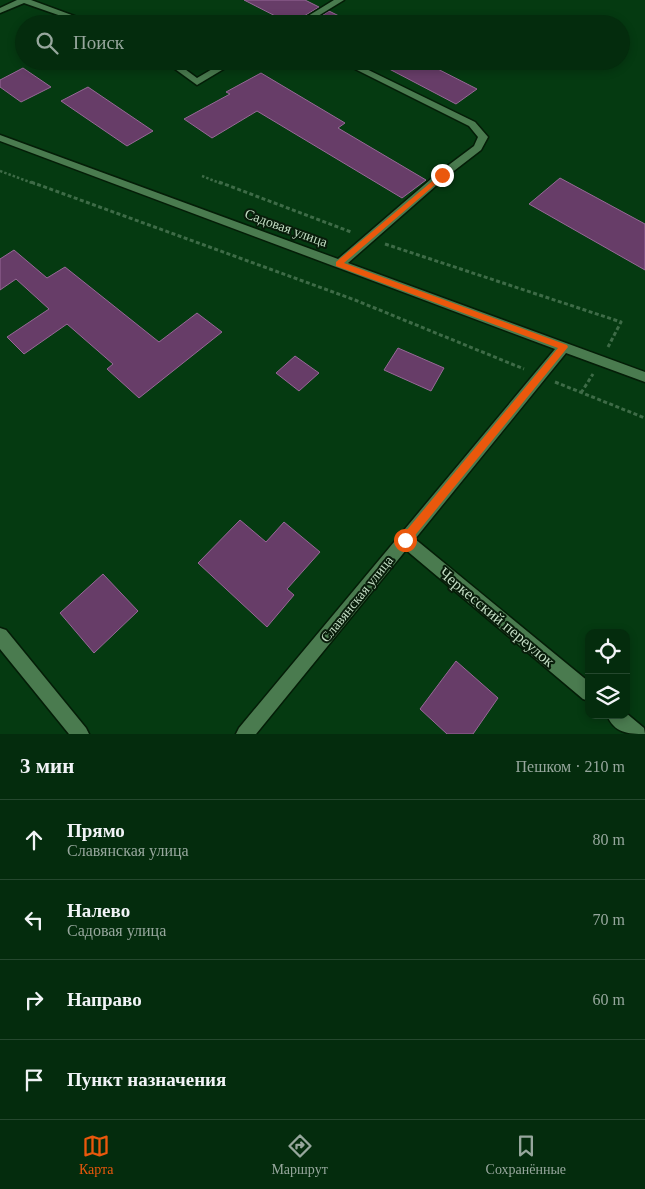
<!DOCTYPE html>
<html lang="ru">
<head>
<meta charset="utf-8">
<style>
  body { margin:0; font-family:"Times New Roman",serif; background:#12381b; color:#f1f3f6 }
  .controls { position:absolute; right:15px; bottom:15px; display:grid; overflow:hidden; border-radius:10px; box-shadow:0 2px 8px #0003 }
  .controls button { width:45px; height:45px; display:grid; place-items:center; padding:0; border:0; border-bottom:1px solid #25482e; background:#042c0d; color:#f1f3f6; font:25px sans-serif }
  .stop { position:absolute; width:15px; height:15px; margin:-11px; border:4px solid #ea580c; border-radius:50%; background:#fff }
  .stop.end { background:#ea580c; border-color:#fff; box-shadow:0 1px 5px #0008 }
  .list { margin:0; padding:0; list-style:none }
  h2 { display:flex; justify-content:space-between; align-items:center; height:65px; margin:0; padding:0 20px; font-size:21px }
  h2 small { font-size:16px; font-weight:400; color:#97a79d }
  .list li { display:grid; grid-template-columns:32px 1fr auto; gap:15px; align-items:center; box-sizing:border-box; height:80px; padding:0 20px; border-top:1px solid #25482e }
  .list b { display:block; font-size:19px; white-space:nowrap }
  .list p { margin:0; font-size:16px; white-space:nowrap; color:#97a79d }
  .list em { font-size:16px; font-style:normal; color:#97a79d }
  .icon { flex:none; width:28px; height:28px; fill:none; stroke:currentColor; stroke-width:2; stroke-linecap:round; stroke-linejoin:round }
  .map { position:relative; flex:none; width:645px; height:734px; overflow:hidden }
  .search { position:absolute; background:#042c0d; box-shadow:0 2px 8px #0003; left:15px; right:15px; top:15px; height:55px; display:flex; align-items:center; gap:12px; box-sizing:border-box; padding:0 18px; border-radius:28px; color:#97a79d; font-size:19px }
  .sheet { height:385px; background:#042c0d }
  nav { display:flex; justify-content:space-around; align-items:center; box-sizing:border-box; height:70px; border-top:1px solid #25482e; background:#042c0d; font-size:14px; color:#97a79d }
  nav a { display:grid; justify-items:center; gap:2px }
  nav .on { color:#ea580c }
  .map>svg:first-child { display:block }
  .building { fill:#673d68; stroke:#976997 }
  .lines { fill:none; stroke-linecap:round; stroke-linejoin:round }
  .minor-casing { stroke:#041d07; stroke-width:3 }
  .path-far1 { stroke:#3e6b47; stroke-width:2.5; stroke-dasharray:2.5 2; stroke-linecap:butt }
  .path { stroke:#3e6b47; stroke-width:3; stroke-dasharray:4 2.5; stroke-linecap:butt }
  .minor { fill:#4a7b4f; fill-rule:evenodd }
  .route { fill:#ea580c }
  .labels { text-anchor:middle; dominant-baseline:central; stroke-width:4; stroke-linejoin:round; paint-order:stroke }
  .street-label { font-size:14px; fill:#c2dcc3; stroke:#081c0a }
  .near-street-label { font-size:16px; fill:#c2dcc3; stroke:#081c0a }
</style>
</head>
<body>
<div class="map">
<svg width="645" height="734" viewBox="0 0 645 734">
  <rect width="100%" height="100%" fill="#053a11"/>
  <!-- building -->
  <path class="building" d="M 244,0 L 305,0 L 319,7 L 291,24 Z
    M 329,11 L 355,24 L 309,24 Z
    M 374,61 L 422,61 L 477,89 L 456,104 Z
    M 23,68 L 51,87 L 21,102 L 0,87 L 0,80 Z
    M 261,73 L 345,123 L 338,128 L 426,180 L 402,198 L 257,111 L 212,138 L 184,119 L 230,94 L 226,92 Z
    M 88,87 L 153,131 L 127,146 L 61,101 Z
    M 560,178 L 645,224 L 645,270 L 529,204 Z
    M 14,250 L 47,278 L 65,267 L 159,342 L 197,313 L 222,332 L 139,398 L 107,369 L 113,364 L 67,324 L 24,354 L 7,337 L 49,309 L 16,279 L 0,290 L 0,259 Z
    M 398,348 L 444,368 L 431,391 L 384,370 Z
    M 295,356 L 319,373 L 299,391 L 276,373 Z
    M 240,520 L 266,542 L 284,522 L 320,552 L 287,589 L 294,595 L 267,627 L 198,563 Z
    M 103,574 L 138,611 L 94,653 L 60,613 Z
    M 456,661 L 498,698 L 473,734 L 447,734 L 420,709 Z"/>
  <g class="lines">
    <defs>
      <path id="minor" d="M 17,0 L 31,0 L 96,24 L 84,24 L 24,3 L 0,13 L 0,8 Z
        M 334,0 L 344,0 L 305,24 L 295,24 Z
        M 164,61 L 174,61 L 197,78 L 226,61 L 237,61 L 197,85 Z
        M 339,61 L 350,61 L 475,122 L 488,137 L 481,150 L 446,177 L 348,263 L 645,372 L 645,382 L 566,353 L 415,539 L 589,682 L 589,701 L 583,699 L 406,550 L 256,734 L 236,734 L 239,728 L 555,349 L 0,141 L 0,135 L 338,259 L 438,173 L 474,146 L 478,137 L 469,126 Z
        M 0,628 L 6,630 L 86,728 L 89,734 L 69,734 L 0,649 Z
        M 626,713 L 644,728 L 645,734 C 628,734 614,733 607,715 L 626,715 Z"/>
    </defs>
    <!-- minor casing -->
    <use href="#minor" class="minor-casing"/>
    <!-- path-far1 -->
    <path class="path-far1" d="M 0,171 L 35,184
      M 202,176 L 222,184"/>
    <!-- path -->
    <path class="path" d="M 31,182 L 355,300 L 524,369
      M 219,182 L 351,232
      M 385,244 L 621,322 L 608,347
      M 555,382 L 645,418
      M 581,393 L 593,374"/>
    <!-- minor -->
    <use href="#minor" class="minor"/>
  </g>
  <!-- route -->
  <path class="route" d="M 442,173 L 444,174 L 444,177 L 344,263 L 567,345 L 568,347 L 408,544 L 405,545 L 401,544 L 401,537 L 558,348 L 336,266 L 336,262 Z"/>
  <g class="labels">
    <!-- street labels -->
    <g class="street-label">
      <text transform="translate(286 228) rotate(20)">Садовая улица</text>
      <text transform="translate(357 599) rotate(-51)">Славянская улица</text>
    </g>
    <!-- near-street labels -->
    <g class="near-street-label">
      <text transform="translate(497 617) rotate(40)">Черкесский переулок</text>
    </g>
  </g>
</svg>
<div class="controls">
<button><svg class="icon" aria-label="locate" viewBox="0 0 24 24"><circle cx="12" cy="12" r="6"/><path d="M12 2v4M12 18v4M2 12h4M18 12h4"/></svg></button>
<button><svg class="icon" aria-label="layers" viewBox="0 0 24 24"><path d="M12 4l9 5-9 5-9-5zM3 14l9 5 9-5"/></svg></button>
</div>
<div class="stop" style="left:405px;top:540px"></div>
<div class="stop end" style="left:442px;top:175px"></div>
<div class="search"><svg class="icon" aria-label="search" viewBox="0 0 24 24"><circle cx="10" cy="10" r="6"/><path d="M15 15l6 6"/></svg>Поиск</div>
</div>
<section class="sheet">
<h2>3 мин<small>Пешком · 210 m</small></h2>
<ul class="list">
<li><svg class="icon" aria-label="ahead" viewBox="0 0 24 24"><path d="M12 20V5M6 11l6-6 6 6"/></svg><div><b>Прямо</b><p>Славянская улица</p></div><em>80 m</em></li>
<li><svg class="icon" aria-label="left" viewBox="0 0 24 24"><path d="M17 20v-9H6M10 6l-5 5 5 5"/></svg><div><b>Налево</b><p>Садовая улица</p></div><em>70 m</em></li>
<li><svg class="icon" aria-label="right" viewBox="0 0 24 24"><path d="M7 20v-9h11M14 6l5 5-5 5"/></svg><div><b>Направо</b></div><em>60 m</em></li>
<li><svg class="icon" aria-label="arrive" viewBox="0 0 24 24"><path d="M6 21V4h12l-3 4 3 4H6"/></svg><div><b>Пункт назначения</b></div></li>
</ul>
</section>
<nav>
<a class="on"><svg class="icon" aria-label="map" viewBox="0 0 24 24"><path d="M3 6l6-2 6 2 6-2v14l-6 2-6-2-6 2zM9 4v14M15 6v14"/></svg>Карта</a>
<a><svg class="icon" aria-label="directions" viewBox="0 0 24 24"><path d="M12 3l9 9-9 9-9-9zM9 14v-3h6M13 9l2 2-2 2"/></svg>Маршрут</a>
<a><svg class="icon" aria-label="saved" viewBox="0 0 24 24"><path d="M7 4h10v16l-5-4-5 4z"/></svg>Сохранённые</a>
</nav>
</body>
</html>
